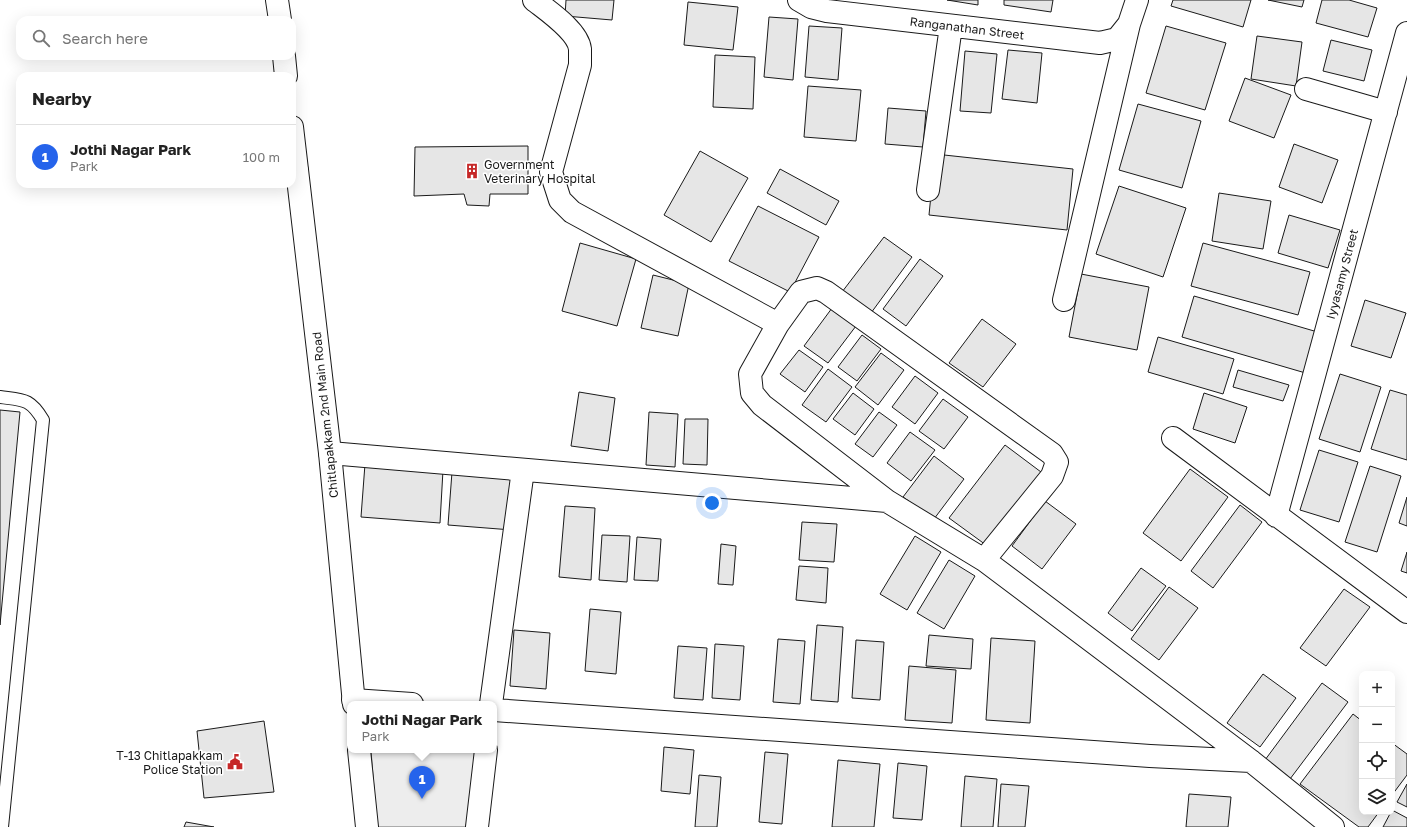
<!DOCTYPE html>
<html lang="en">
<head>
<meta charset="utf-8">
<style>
  body { margin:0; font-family:"Golos Text",sans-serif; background:#f6f6f6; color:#222 }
  .controls { position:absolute; right:12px; bottom:12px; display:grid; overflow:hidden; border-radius:8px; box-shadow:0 4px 16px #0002 }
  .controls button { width:36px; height:36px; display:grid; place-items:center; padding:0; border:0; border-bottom:1px solid #e0e0e0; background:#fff; color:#222; font:20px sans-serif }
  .you { position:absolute; left:712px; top:503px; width:14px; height:14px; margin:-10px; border:3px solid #fff; border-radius:50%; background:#1a73e8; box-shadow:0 0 0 6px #1a73e833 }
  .badge { display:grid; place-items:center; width:26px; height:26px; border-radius:50%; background:#2563eb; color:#fff; font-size:13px; font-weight:700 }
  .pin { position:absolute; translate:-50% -33px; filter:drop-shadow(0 1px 2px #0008) }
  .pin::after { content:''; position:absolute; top:21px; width:14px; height:12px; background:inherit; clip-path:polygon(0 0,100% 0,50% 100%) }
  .popup { position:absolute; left:347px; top:701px; width:150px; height:52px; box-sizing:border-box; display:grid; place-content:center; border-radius:8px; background:#fff; filter:drop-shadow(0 1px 3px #0005); font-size:13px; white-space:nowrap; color:#767676 }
  .popup b { font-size:15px; color:#222 }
  .popup::after { content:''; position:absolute; left:50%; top:100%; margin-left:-8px; border:8px solid transparent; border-top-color:#fff }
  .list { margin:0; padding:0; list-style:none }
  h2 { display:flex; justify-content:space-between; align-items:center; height:52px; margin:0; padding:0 16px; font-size:17px }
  h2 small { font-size:13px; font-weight:400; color:#767676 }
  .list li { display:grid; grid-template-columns:26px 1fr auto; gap:12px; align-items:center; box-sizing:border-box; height:64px; padding:0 16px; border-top:1px solid #e0e0e0 }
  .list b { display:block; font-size:15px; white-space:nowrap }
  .list p { margin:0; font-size:13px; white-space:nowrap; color:#767676 }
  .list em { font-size:13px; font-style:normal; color:#767676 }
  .icon { flex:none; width:22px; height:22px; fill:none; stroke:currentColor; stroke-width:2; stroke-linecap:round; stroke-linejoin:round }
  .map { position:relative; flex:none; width:1407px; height:827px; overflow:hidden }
  .search { position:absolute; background:#fff; box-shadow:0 4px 16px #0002; left:16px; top:16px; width:280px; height:44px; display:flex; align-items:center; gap:10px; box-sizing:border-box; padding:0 14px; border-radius:12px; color:#767676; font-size:15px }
  .panel { position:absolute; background:#fff; box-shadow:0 4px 16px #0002; left:16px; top:72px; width:280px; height:116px; border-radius:12px }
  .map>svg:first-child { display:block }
  .green { fill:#ededed; stroke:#6a6a6a }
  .building { fill:#e6e6e6; stroke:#1a1a1a }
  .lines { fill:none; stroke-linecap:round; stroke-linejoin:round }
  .lane-casing { stroke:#1a1a1a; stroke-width:14 }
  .street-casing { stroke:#1a1a1a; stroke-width:24 }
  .secondary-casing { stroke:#1a1a1a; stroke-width:24 }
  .highway-casing { stroke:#1a1a1a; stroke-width:24 }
  .lane { stroke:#fff; stroke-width:12 }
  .street { stroke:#fff; stroke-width:22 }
  .secondary { stroke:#fff; stroke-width:22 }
  .highway { stroke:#fff; stroke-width:22 }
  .labels { text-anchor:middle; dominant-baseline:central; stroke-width:3; stroke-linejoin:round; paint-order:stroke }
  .street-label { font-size:12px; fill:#1a1a1a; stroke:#fff }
  .poi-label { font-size:12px; fill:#1a1a1a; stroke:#fff; text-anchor:start }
</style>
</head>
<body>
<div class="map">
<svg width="1407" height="827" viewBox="0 0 1407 827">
  <rect width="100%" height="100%" fill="#fff"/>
  <!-- green -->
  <path class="green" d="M 371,750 L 477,750 L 466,827 L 377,827 Z"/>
  <!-- building -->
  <path class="building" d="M 566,0 L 614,0 L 612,20 L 565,16 Z
    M 947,0 L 978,0 L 978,5 Z
    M 1004,0 L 1053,0 L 1051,12 L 1004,5 Z
    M 1173,0 L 1251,0 L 1243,27 L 1171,6 Z
    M 1268,0 L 1304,0 L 1302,7 Z
    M 1322,0 L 1349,0 L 1377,8 L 1368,37 L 1316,23 Z
    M 688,2 L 738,7 L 733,50 L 684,45 Z
    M 769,17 L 798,19 L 793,80 L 764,77 Z
    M 809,26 L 842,28 L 838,80 L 805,77 Z
    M 1166,26 L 1226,43 L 1205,110 L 1146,93 Z
    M 1257,36 L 1302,42 L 1296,86 L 1251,79 Z
    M 1331,40 L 1372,50 L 1364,81 L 1323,71 Z
    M 1008,50 L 1042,53 L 1037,103 L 1002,99 Z
    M 965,51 L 997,54 L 991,113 L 960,111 Z
    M 715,55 L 755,57 L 753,109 L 713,107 Z
    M 1245,78 L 1291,95 L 1274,138 L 1229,121 Z
    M 808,86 L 861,90 L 856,141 L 804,137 Z
    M 1138,104 L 1201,121 L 1182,188 L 1119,170 Z
    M 888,108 L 926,111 L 923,147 L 885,144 Z
    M 1294,144 L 1338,160 L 1322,203 L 1279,187 Z
    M 528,146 L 528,194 L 490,194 L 489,206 L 467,205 L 464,194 L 414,196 L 415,147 Z
    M 700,151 L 748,178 L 711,242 L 664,215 Z
    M 935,154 L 1073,169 L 1067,230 L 929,215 Z
    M 780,169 L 839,201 L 826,225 L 767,193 Z
    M 1119,186 L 1186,208 L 1163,277 L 1096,254 Z
    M 1219,193 L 1271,201 L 1263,249 L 1212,241 Z
    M 758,206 L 819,237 L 790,292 L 729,261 Z
    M 1289,215 L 1340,230 L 1328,268 L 1278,253 Z
    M 884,237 L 912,257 L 871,313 L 842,292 Z
    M 580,243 L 636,259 L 617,326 L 562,311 Z
    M 1203,243 L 1310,272 L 1298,315 L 1191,286 Z
    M 920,259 L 943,276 L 906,326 L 883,309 Z
    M 1081,274 L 1149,287 L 1137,350 L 1069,337 Z
    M 653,275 L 689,284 L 678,336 L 641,328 Z
    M 1194,296 L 1321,333 L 1309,374 L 1182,337 Z
    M 1365,300 L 1406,313 L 1391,358 L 1351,346 Z
    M 835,304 L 859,322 L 828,363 L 804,346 Z
    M 982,319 L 1016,344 L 983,387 L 949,363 Z
    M 862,335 L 881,349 L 857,381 L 838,367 Z
    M 1158,337 L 1234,359 L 1223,394 L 1148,372 Z
    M 799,350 L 823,367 L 805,392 L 780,374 Z
    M 881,353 L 904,370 L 878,405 L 855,387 Z
    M 828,369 L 852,387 L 826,422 L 802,405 Z
    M 1238,370 L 1289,385 L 1283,401 L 1233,387 Z
    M 1340,374 L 1381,387 L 1360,452 L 1319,439 Z
    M 915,376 L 938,393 L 915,424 L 892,407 Z
    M 1390,390 L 1407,395 L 1407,460 L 1371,449 Z
    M 579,392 L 615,398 L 608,451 L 571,446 Z
    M 853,393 L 874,409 L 855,435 L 833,419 Z
    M 1204,393 L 1247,407 L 1235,443 L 1193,429 Z
    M 943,399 L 968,417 L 944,449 L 919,431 Z
    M 0,410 L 20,412 L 0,625 Z
    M 649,412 L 678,414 L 675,467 L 646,465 Z
    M 879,412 L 897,425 L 873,457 L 855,444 Z
    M 685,419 L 708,419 L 707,465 L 683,464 Z
    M 910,432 L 935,450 L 911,481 L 887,463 Z
    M 1005,445 L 1041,472 L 986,545 L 949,518 Z
    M 1319,450 L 1358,462 L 1339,522 L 1300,510 Z
    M 934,456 L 964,479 L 934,519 L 903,497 Z
    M 365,464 L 443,470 L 440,523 L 361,517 Z
    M 1370,466 L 1401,476 L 1377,552 L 1345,542 Z
    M 1190,469 L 1228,497 L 1181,561 L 1143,533 Z
    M 452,472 L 515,477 L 512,530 L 448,525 Z
    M 1407,497 L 1407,526 L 1399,523 Z
    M 1045,501 L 1076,524 L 1042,569 L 1012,546 Z
    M 1240,505 L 1262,522 L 1213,588 L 1191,571 Z
    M 565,506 L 595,508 L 591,580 L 559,577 Z
    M 802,522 L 837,524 L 834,562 L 799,560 Z
    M 602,535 L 630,536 L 627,582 L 599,580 Z
    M 915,536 L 941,552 L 907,610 L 880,594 Z
    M 637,537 L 661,539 L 658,581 L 634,580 Z
    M 721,544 L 736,546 L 733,585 L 718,584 Z
    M 1407,552 L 1407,573 L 1401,571 Z
    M 949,560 L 975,576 L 944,629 L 917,613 Z
    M 799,566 L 828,568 L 826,603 L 796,600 Z
    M 1141,568 L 1166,586 L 1132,631 L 1108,613 Z
    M 1169,587 L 1198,608 L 1159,660 L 1131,639 Z
    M 1344,589 L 1370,607 L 1326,666 L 1300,648 Z
    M 590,609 L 621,612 L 616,674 L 585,671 Z
    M 817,625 L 843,627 L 838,702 L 811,700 Z
    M 514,630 L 550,633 L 546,689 L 510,686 Z
    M 929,635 L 973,639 L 971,669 L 926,666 Z
    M 991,638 L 1035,641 L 1030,723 L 986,720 Z
    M 778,639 L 805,641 L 800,704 L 773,702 Z
    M 856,640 L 884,642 L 880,700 L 852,698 Z
    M 715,644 L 744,646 L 740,700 L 712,698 Z
    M 678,646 L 707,648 L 703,700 L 674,698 Z
    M 909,666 L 956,670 L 952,723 L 905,720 Z
    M 1263,674 L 1296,698 L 1260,747 L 1227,723 Z
    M 1322,683 L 1348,702 L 1290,779 L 1265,760 Z
    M 1353,714 L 1362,721 L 1362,812 L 1379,812 L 1368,827 L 1359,827 L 1300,784 Z
    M 264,721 L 274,792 L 204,798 L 197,731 Z
    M 1392,743 L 1407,754 L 1407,775 L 1392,795 Z
    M 664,747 L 694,750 L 690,794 L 661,791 Z
    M 765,752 L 788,754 L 782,824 L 759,822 Z
    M 838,760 L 880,764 L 874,827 L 832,827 Z
    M 898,763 L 927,766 L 922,820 L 893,818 Z
    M 699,775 L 721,777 L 717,827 L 695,827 Z
    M 965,776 L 997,779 L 993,827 L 961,827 Z
    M 1001,784 L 1029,786 L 1025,827 L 998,827 Z
    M 1407,784 L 1407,807 L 1397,802 Z
    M 1189,794 L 1231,797 L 1228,827 L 1186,827 Z
    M 1392,810 L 1407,818 L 1407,827 L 1383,827 Z
    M 186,822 L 214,827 L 184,827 Z"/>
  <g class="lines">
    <defs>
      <path id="lane" d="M 0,397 C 23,400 30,398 43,420 L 2,827"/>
      <path id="street" d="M 534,0 C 548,11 578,31 580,49 C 580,54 580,60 580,65 L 551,172 L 560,200 L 572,212 L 778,324 L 750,374 L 752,393 L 762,405 L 887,501 L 984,560 L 1251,761 L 1333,827
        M 799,0 L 811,7 L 827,11 L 1100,43 L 1117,39 L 1129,24
        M 1306,89 L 1386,112
        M 928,190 L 951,26
        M 1064,300 L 1129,24 L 1137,0
        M 778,324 L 801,292 L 817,288 L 826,292 L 1052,454 L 1057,462 L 1052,476 L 984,560
        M 1173,438 L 1407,612
        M 330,453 L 887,501
        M 1276,516 L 1407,33
        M 353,700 L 412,704
        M 491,704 L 523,470
        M 494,710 L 1150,756 L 1251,761
        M 477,827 L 486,750"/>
      <path id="secondary" d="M 277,0 L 280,20
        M 284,56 L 286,76
        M 292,127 L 330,453 L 354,704
        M 359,750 L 367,827"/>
      <path id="highway" d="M 292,171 L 297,171"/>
    </defs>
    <!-- lane casing -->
    <use href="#lane" class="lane-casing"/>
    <!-- street casing -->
    <use href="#street" class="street-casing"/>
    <!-- secondary casing -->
    <use href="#secondary" class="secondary-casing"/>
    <!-- highway casing -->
    <use href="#highway" class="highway-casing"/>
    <!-- lane -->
    <use href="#lane" class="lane"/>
    <!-- street -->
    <use href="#street" class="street"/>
    <!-- secondary -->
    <use href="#secondary" class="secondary"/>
    <!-- highway -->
    <use href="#highway" class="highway"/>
  </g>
  <!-- icons -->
  <defs>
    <symbol id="building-bare" viewBox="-9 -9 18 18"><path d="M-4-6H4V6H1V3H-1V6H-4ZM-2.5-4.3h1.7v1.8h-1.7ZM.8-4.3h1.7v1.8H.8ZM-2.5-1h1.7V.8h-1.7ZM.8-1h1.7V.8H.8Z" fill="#c62828" stroke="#fff" stroke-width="2.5" paint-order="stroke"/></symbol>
    <symbol id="civic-bare" viewBox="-9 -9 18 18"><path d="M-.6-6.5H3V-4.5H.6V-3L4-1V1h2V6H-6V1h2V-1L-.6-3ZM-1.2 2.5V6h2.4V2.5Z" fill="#c62828" stroke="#fff" stroke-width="2.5" paint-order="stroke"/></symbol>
  </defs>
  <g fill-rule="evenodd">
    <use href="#building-bare" x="461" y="160" width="22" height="22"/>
    <use href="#civic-bare" x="224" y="751" width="22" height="22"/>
  </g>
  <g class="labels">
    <!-- street labels -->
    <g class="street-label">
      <text transform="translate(967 28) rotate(7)">Ranganathan Street</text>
      <text transform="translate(1342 274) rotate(-75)">Iyyasamy Street</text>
      <text transform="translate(325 415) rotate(-96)">Chitlapakkam 2nd Main Road</text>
    </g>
    <!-- poi labels -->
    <g class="poi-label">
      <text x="484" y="164">Government<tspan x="484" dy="14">Veterinary Hospital</tspan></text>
      <text x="223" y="755" text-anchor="end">T-13 Chitlapakkam<tspan x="223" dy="14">Police Station</tspan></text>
    </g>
  </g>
</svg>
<div class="controls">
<button>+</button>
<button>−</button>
<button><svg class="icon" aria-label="locate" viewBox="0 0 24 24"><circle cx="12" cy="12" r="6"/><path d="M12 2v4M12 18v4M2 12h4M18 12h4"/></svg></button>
<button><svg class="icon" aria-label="layers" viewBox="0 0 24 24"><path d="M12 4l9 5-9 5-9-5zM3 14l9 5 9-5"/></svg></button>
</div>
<div class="you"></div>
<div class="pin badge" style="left:422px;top:799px">1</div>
<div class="popup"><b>Jothi Nagar Park</b>Park</div>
<div class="search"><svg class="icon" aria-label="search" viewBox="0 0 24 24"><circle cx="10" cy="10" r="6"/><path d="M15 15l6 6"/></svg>Search here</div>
<section class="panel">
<h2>Nearby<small></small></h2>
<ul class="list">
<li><span class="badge">1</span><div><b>Jothi Nagar Park</b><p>Park</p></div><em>100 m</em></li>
</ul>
</section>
</div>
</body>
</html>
